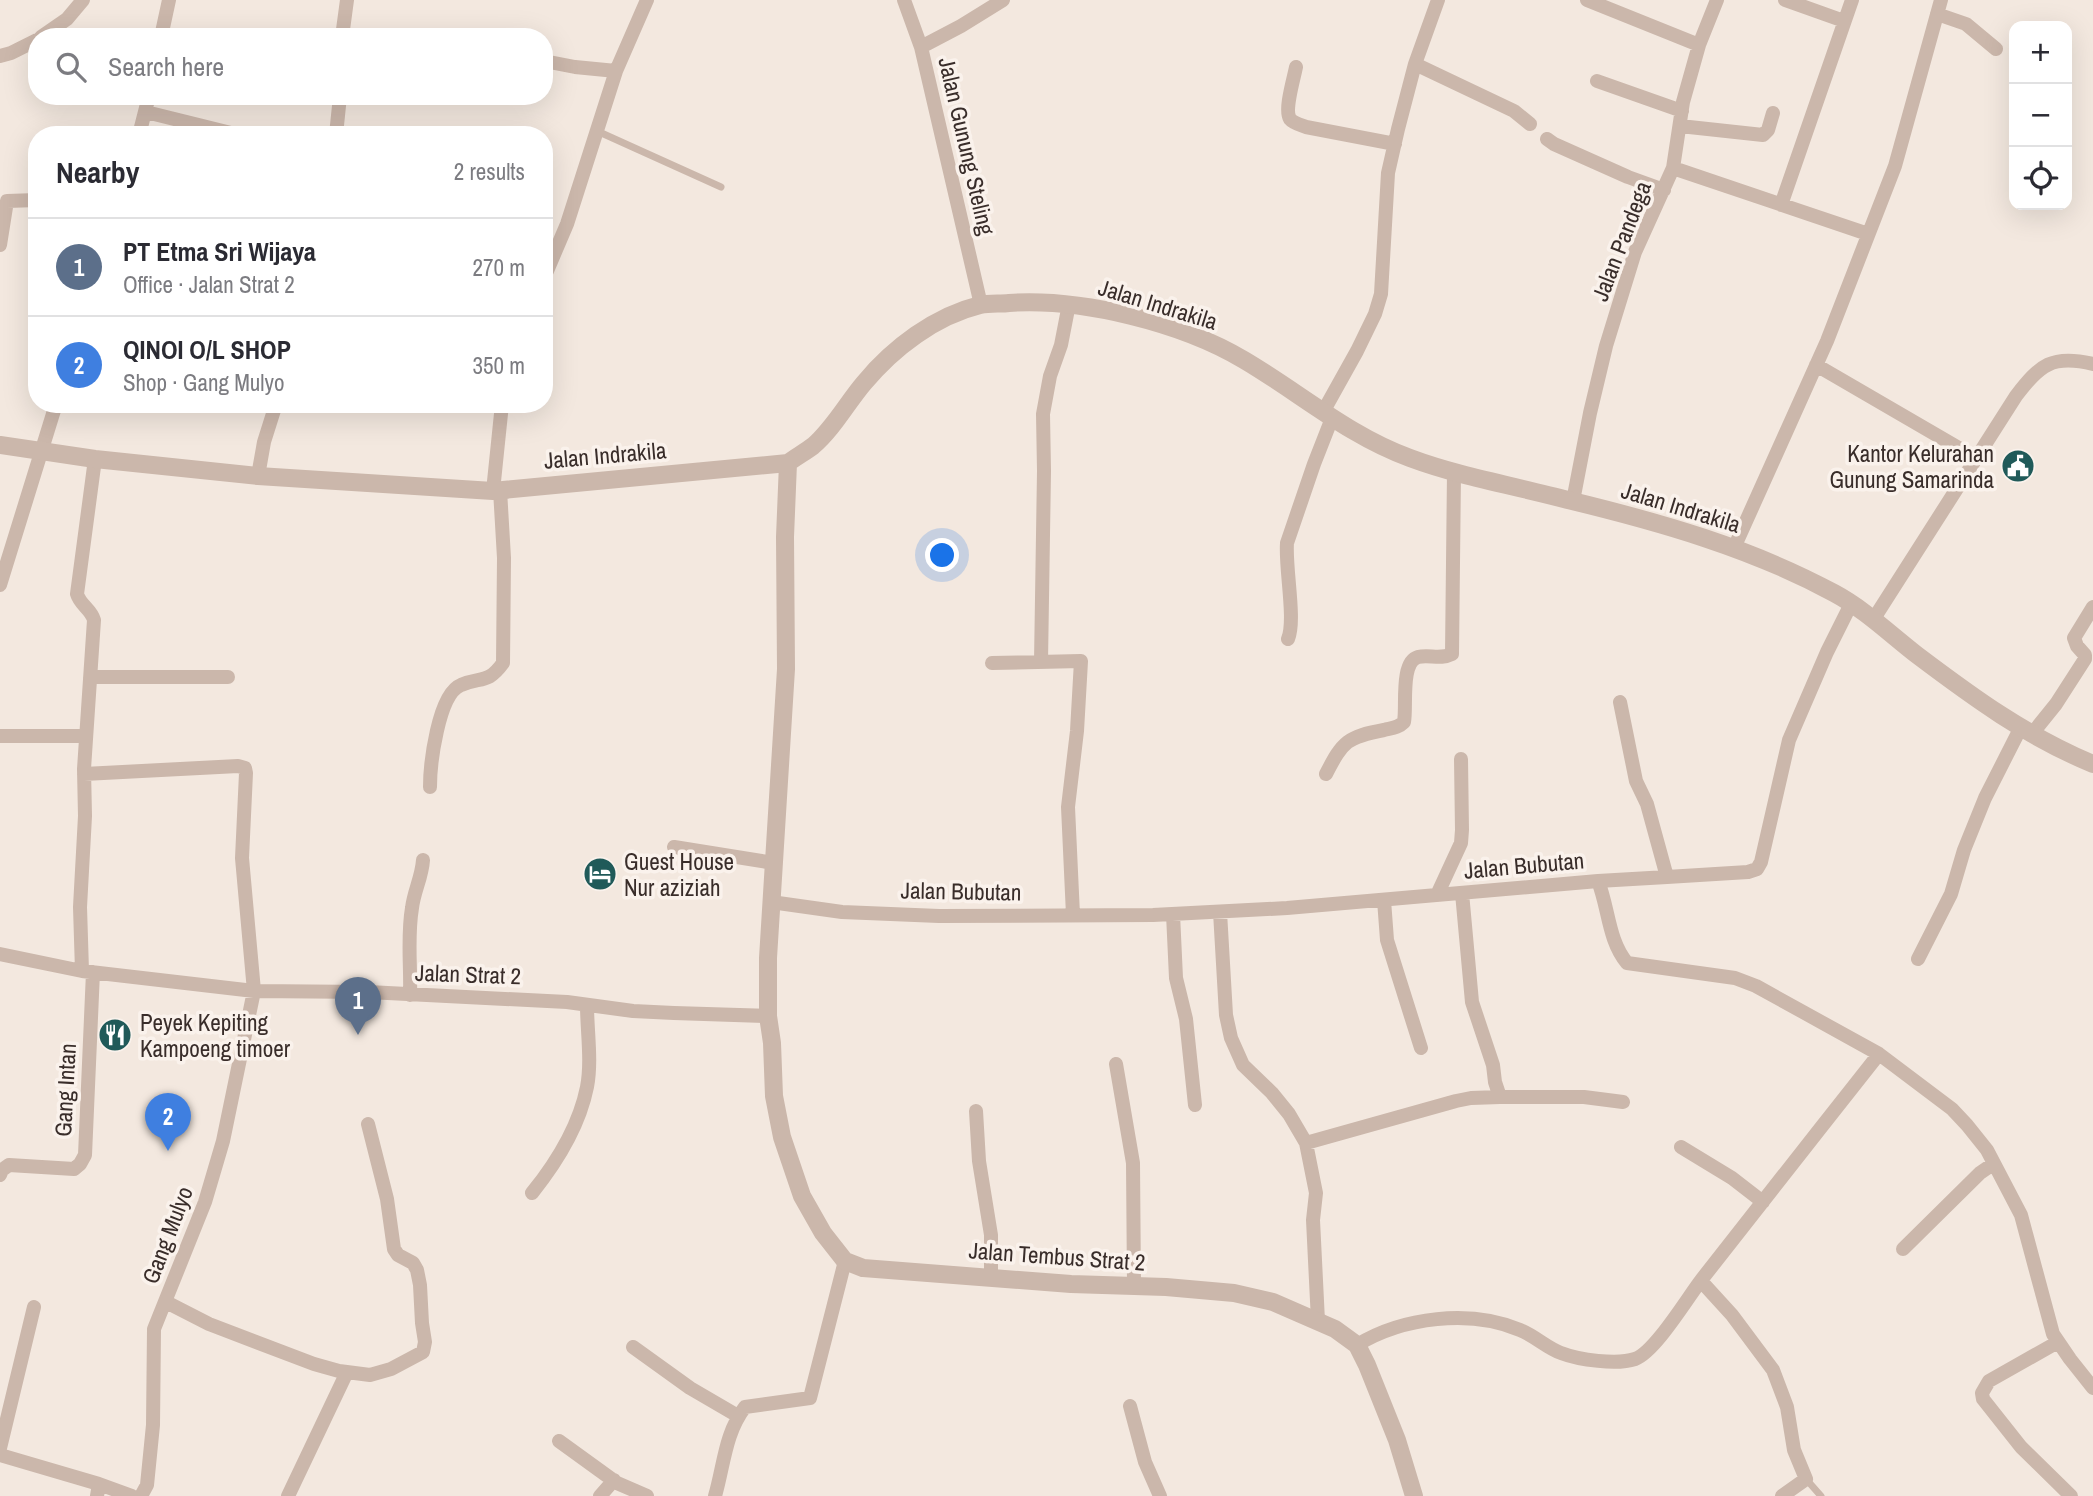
<!DOCTYPE html>
<html lang="en">
<head>
<meta charset="utf-8">
<style>
  body { margin:0; font-family:"Archivo Narrow",sans-serif; background:#f2f2f3; color:#2b2b33 }
  .controls { position:absolute; right:21px; top:21px; display:grid; overflow:hidden; border-radius:14px; box-shadow:0 7px 28px #0002 }
  .controls button { width:63px; height:63px; display:grid; place-items:center; padding:0; border:0; border-bottom:2px solid #e1e1e2; background:#fff; color:#2b2b33; font:35px sans-serif }
  .you { position:absolute; left:943px; top:556px; width:24px; height:24px; margin:-18px; border:5px solid #fff; border-radius:50%; background:#1a73e8; box-shadow:0 0 0 10px #1a73e833 }
  .badge { display:grid; place-items:center; width:46px; height:46px; border-radius:50%; background:#b45309; color:#fff; font-size:23px; font-weight:700 }
  .pin { position:absolute; translate:-50% -58px; filter:drop-shadow(0 2px 4px #0008) }
  .pin::after { content:''; position:absolute; top:37px; width:24px; height:21px; background:inherit; clip-path:polygon(0 0,100% 0,50% 100%) }
  .list { margin:0; padding:0; list-style:none }
  h2 { display:flex; justify-content:space-between; align-items:center; height:91px; margin:0; padding:0 28px; font-size:30px }
  h2 small { font-size:23px; font-weight:400; color:#7c7c81 }
  .list li { display:grid; grid-template-columns:46px 1fr auto; gap:21px; align-items:center; box-sizing:border-box; height:98px; padding:0 28px; border-top:2px solid #e1e1e2 }
  .list b { display:block; font-size:26px; white-space:nowrap }
  .list p { margin:0; font-size:23px; white-space:nowrap; color:#7c7c81 }
  .list em { font-size:23px; font-style:normal; color:#7c7c81 }
  .icon { flex:none; width:38px; height:38px; fill:none; stroke:currentColor; stroke-width:2; stroke-linecap:round; stroke-linejoin:round }
  .map { position:relative; flex:none; width:2093px; height:1496px; overflow:hidden }
  .search { position:absolute; background:#fff; box-shadow:0 7px 28px #0002; left:28px; top:28px; width:525px; height:77px; display:flex; align-items:center; gap:18px; box-sizing:border-box; padding:0 24px; border-radius:28px; color:#7c7c81; font-size:26px }
  .panel { position:absolute; background:#fff; box-shadow:0 7px 28px #0002; left:28px; top:126px; width:525px; height:287px; border-radius:28px }
  .map>svg:first-child { display:block }
  .lines { fill:none; stroke-linecap:round; stroke-linejoin:round }
  .service { stroke:#cbb7ab; stroke-width:7 }
  .minor { stroke:#cbb7ab; stroke-width:14 }
  .tertiary { stroke:#cbb7ab; stroke-width:18 }
  .labels { text-anchor:middle; dominant-baseline:central; stroke-width:7; stroke-linejoin:round; paint-order:stroke }
  .street-label { font-size:23px; fill:#392d2a; stroke:#faf2ec }
  .poi-label { font-size:23px; fill:#392d2a; stroke:#faf2ec; text-anchor:start }
</style>
</head>
<body>
<div class="map">
<svg width="2093" height="1496" viewBox="0 0 2093 1496">
  <rect width="100%" height="100%" fill="#f3e8df"/>
  <g class="lines">
    <!-- service -->
    <path class="service" d="M 597,131 L 721,187
      M 1806,1479 L 1821,1496"/>
    <!-- minor -->
    <path class="minor" d="M 904,0 L 921,47 L 981,305
      M 1587,0 L 1699,45
      M 1785,0 L 1844,21
      M 1937,14 L 1966,24 L 1996,49
      M 41,37 L 67,19 L 83,0
      M 161,37 L 169,0
      M 342,37 L 347,0
      M 921,47 L 961,26 L 1003,0
      M 0,56 L 11,53 L 37,40
      M 544,61 L 575,67 L 616,71
      M 1415,64 L 1514,111 L 1530,124
      M 1296,67 C 1294,78 1284,110 1290,119 C 1293,123 1301,125 1306,127 L 1395,144
      M 1597,81 L 1682,111
      M 146,112 L 239,135
      M 1680,126 L 1763,135 L 1768,130 L 1773,113
      M 139,135 L 149,96
      M 336,135 L 340,96
      M 1547,139 L 1554,144 L 1628,177 L 1664,190
      M 1673,168 L 1868,234
      M 1781,205 L 1852,0
      M 0,245 L 7,201 L 37,200
      M 544,278 L 567,224 L 616,71 L 647,0
      M 1816,365 L 1976,458
      M 1323,412 L 1357,351 L 1375,314 L 1381,294 L 1388,173 L 1398,129 L 1415,64 L 1438,0
      M 258,476 L 264,442 L 276,404
      M 493,491 L 502,404
      M 1573,501 L 1590,413 L 1606,346 L 1635,252 L 1673,168 L 1683,102 L 1699,45 L 1717,0
      M 1734,548 L 1827,341 L 1895,166 L 1941,0
      M 0,585 L 56,404
      M 1873,620 L 2016,396 C 2040,365 2052,354 2093,364
      M 1288,639 C 1296,620 1285,568 1287,543 L 1314,464 L 1332,418
      M 1041,662 L 1044,471 L 1043,414 L 1050,376 L 1061,345 L 1069,304
      M 992,663 L 1081,661 L 1077,731 L 1068,807 L 1073,915
      M 90,677 L 228,677
      M 2031,735 L 2056,704 L 2085,659 L 2085,655 L 2077,646 L 2074,638 L 2093,607
      M 0,736 L 86,736
      M 84,774 L 238,766 L 245,768 L 246,773 L 242,858 L 254,991 L 223,1141 L 205,1202 L 154,1329 L 153,1425 L 147,1485 L 141,1496
      M 1326,774 C 1343,741 1347,737 1384,730 C 1392,728 1398,728 1404,722 C 1407,707 1400,662 1418,657 C 1429,654 1440,660 1452,654 L 1454,472
      M 430,787 C 430,765 438,694 461,685 C 481,676 487,685 503,663 L 504,558 L 500,490
      M 674,847 L 774,863
      M 1667,877 L 1748,872 L 1757,869 L 1761,862 L 1789,740 L 1827,652 L 1851,604
      M 1598,881 L 1667,877 L 1647,804 L 1636,781 L 1620,702
      M 1437,895 L 1461,843 L 1462,830 L 1461,759
      M 1384,900 L 1387,940 L 1421,1048
      M 771,902 L 842,912 L 939,916 L 1153,915 L 1287,908 L 1598,881 C 1609,909 1608,940 1627,963 L 1735,978 L 1756,986 L 1879,1054 L 1952,1109 L 1967,1125 L 1987,1150 L 2021,1215 L 2053,1334 L 2070,1359 L 2093,1388
      M 1220,912 L 1226,1015 L 1231,1038 L 1243,1065 L 1272,1093 L 1289,1114 L 1306,1143 L 1316,1193 L 1313,1220 L 1318,1321
      M 1173,914 L 1176,978 L 1186,1019 L 1195,1105
      M 0,954 L 82,971 L 254,991 L 368,992 L 567,1002 L 633,1011 L 674,1013 L 768,1016
      M 1918,959 L 1951,894 L 1964,850 L 1985,798 L 2020,729
      M 82,971 L 80,907 L 85,816 L 84,769 L 94,620 C 91,609 80,605 77,594 L 95,459
      M 410,995 C 411,966 407,937 412,908 C 414,891 422,877 423,860
      M 1116,1064 L 1133,1163 L 1134,1286
      M 1500,1097 L 1584,1097 L 1623,1102
      M 976,1111 L 979,1161 L 991,1235 L 991,1277
      M 1306,1143 L 1456,1101 L 1471,1098 L 1500,1097 L 1495,1082 L 1493,1065 L 1472,1002 L 1462,893
      M 1681,1147 L 1732,1178 L 1763,1202
      M 0,1175 L 2,1170 L 9,1165 L 74,1169 L 80,1164 L 85,1155 L 93,972
      M 532,1193 C 557,1162 579,1127 587,1087 C 592,1061 587,1031 587,1005
      M 1903,1249 L 1980,1173 L 1993,1164
      M 1701,1281 L 1732,1315 L 1773,1370 L 1787,1407 L 1794,1450 L 1806,1479 L 1782,1496
      M 166,1302 L 209,1324 L 314,1364 L 339,1371 L 370,1375 L 391,1369 L 423,1352 L 425,1342 L 422,1323 L 420,1285 L 417,1270 L 413,1263 L 398,1255 L 394,1249 L 387,1199 L 368,1124
      M 2058,1342 L 1989,1381 L 1982,1393 L 1983,1399 L 2021,1447 L 2071,1496
      M 1357,1345 C 1403,1317 1470,1309 1520,1330 C 1535,1336 1547,1348 1561,1353 C 1579,1360 1617,1365 1635,1359 C 1655,1352 1688,1297 1702,1279 C 1761,1203 1820,1129 1879,1054
      M 633,1347 L 690,1388 L 738,1416
      M 1130,1406 L 1145,1462 L 1160,1496
      M 559,1441 L 617,1483 L 647,1496
      M 0,1448 L 34,1307
      M 0,1455 L 99,1484
      M 97,1496 L 99,1484 L 132,1496
      M 288,1496 L 347,1372
      M 600,1496 L 614,1480
      M 715,1496 C 724,1465 725,1433 745,1407 L 810,1398 L 845,1261"/>
    <!-- tertiary -->
    <path class="tertiary" d="M 0,445 L 95,459 L 258,476 L 493,491 L 788,463 C 796,457 805,452 813,446 C 833,429 847,403 864,383 C 893,348 935,316 980,305 C 989,303 1000,304 1009,303 C 1082,298 1182,323 1244,360 C 1300,393 1349,436 1410,458 C 1461,477 1516,486 1568,500 C 1659,522 1751,548 1834,593 C 1864,609 1890,634 1917,655 C 1974,698 2026,736 2093,764
      M 788,463 L 785,537 L 786,669 L 768,958 L 768,1016 L 772,1043 L 774,1096 L 782,1137 L 802,1196 L 823,1233 L 845,1261 L 863,1268 L 1071,1284 L 1166,1287 L 1234,1293 L 1273,1302 L 1335,1329 L 1357,1345 L 1367,1365 L 1397,1440 L 1414,1496"/>
  </g>
  <!-- icons -->
  <defs>
    <symbol id="civic-disc" viewBox="-11 -11 22 22"><circle r="9.5" fill="#205a59" stroke="#faf2ec"/><path d="M-.6-6.5H3V-4.5H.6V-3L4-1V1h2V6H-6V1h2V-1L-.6-3ZM-1.2 2.5V6h2.4V2.5Z" fill="#fff"/></symbol>
    <symbol id="hotel-disc" viewBox="-11 -11 22 22"><circle r="9.5" fill="#205a59" stroke="#faf2ec"/><path d="M-6-4.5h1.5V1H6V5H4.5V3h-9V5H-6ZM-4 0a1.8 1.8 0 1 1 3.6 0ZM.5 0V-2.5h3Q6-2.5 6 0Z" fill="#fff"/></symbol>
    <symbol id="restaurant-disc" viewBox="-11 -11 22 22"><circle r="9.5" fill="#205a59" stroke="#faf2ec"/><path d="M-5-6h1v4h1v-4h1v4h1v-4h1v5L-1.5 .5V6h-2V.5L-5-1ZM5-6V6H3V1.5H1.5Q1.5-4 5-6Z" fill="#fff"/></symbol>
  </defs>
  <g fill-rule="evenodd">
    <use href="#civic-disc" x="1999" y="447" width="38" height="38"/>
    <use href="#hotel-disc" x="581" y="855" width="38" height="38"/>
    <use href="#restaurant-disc" x="96" y="1016" width="38" height="38"/>
  </g>
  <g class="labels">
    <!-- street labels -->
    <g class="street-label">
      <text transform="translate(967 146) rotate(77)">Jalan Gunung Steling</text>
      <text transform="translate(1621 241) rotate(-69)">Jalan Pandega</text>
      <text transform="translate(1158 304) rotate(17)">Jalan Indrakila</text>
      <text transform="translate(605 455) rotate(-5)">Jalan Indrakila</text>
      <text transform="translate(1681 507) rotate(17)">Jalan Indrakila</text>
      <text transform="translate(1524 865) rotate(-5)">Jalan Bubutan</text>
      <text transform="translate(961 891) rotate(1)">Jalan Bubutan</text>
      <text transform="translate(468 974) rotate(2)">Jalan Strat 2</text>
      <text transform="translate(65 1090) rotate(-87)">Gang Intan</text>
      <text transform="translate(167 1235) rotate(-69)">Gang Mulyo</text>
      <text transform="translate(1057 1256) rotate(4)">Jalan Tembus Strat 2</text>
    </g>
    <!-- poi labels -->
    <g class="poi-label">
      <text x="1994" y="453" text-anchor="end">Kantor Kelurahan<tspan x="1994" dy="26">Gunung Samarinda</tspan></text>
      <text x="624" y="861">Guest House<tspan x="624" dy="26">Nur aziziah</tspan></text>
      <text x="140" y="1022">Peyek Kepiting<tspan x="140" dy="26">Kampoeng timoer</tspan></text>
    </g>
  </g>
</svg>
<div class="controls">
<button>+</button>
<button>−</button>
<button><svg class="icon" aria-label="locate" viewBox="0 0 24 24"><circle cx="12" cy="12" r="6"/><path d="M12 2v4M12 18v4M2 12h4M18 12h4"/></svg></button>
</div>
<div class="you"></div>
<div class="pin badge" style="left:358px;top:1035px;background:#5c6f8a">1</div>
<div class="pin badge" style="left:168px;top:1151px;background:#3f7fe0">2</div>
<div class="search"><svg class="icon" aria-label="search" viewBox="0 0 24 24"><circle cx="10" cy="10" r="6"/><path d="M15 15l6 6"/></svg>Search here</div>
<section class="panel">
<h2>Nearby<small>2 results</small></h2>
<ul class="list">
<li><span class="badge" style="background:#5c6f8a">1</span><div><b>PT Etma Sri Wijaya</b><p>Office · Jalan Strat 2</p></div><em>270 m</em></li>
<li><span class="badge" style="background:#3f7fe0">2</span><div><b>QINOI O/L SHOP</b><p>Shop · Gang Mulyo</p></div><em>350 m</em></li>
</ul>
</section>
</div>
</body>
</html>
